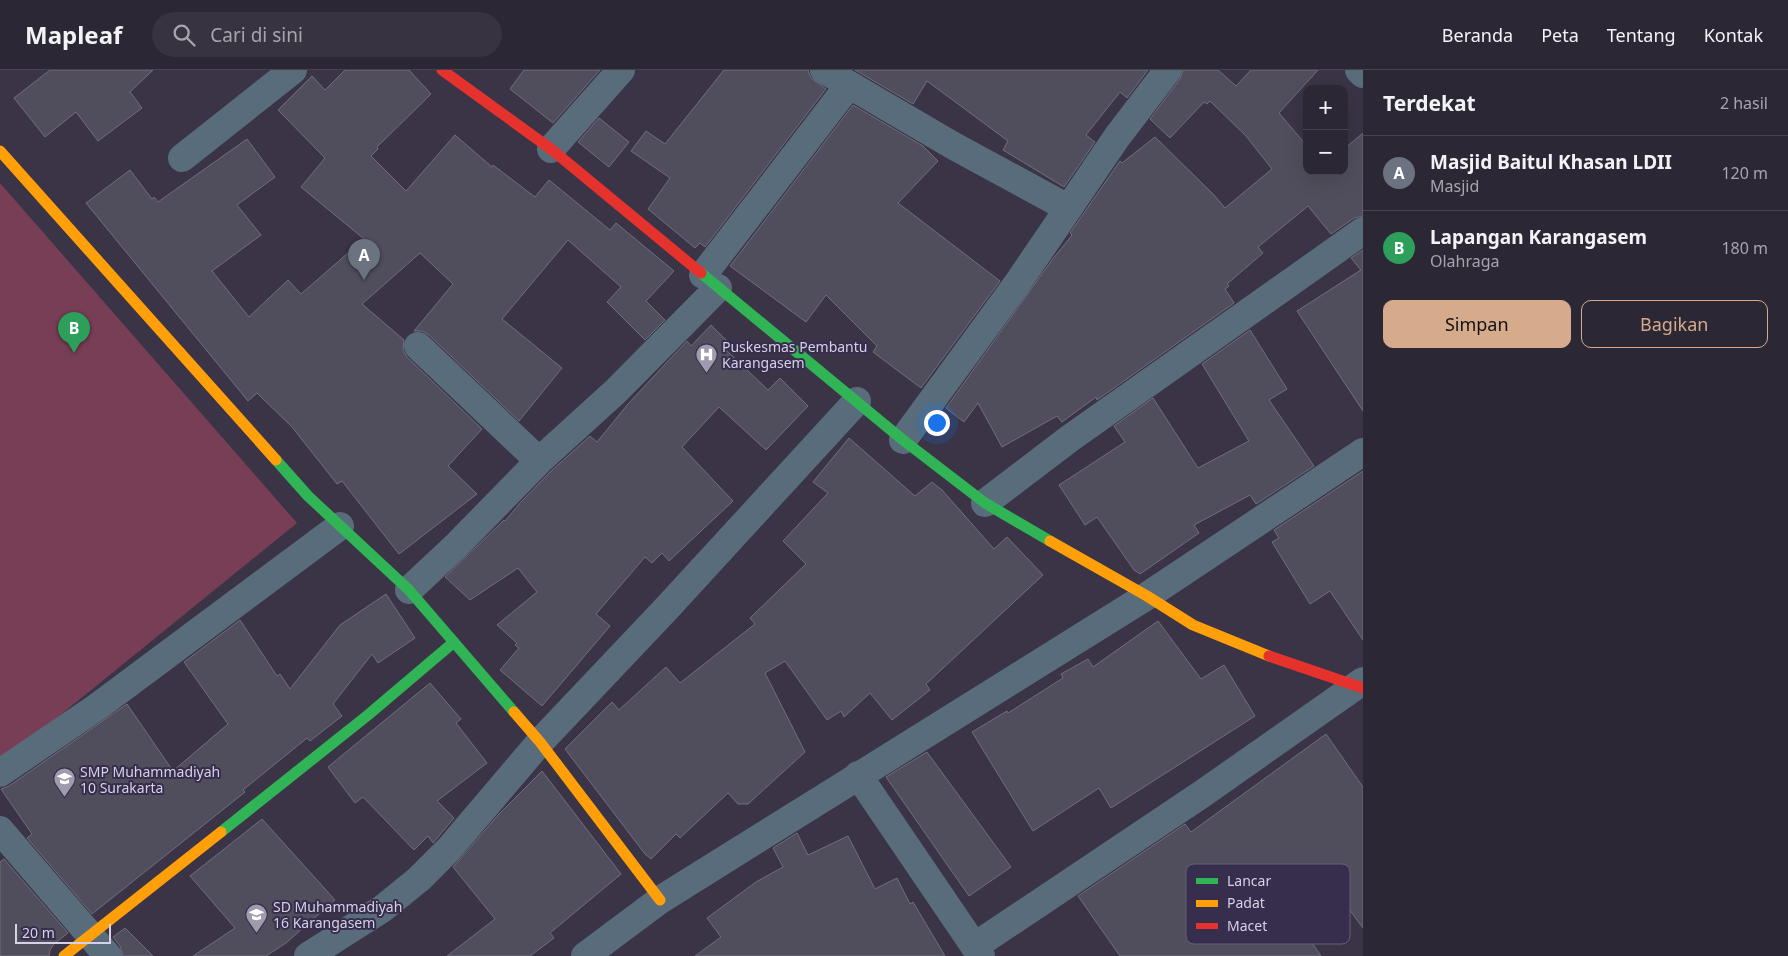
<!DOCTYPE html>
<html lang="id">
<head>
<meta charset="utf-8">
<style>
  body { margin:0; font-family:"Noto Sans",sans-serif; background:#383340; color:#f1f3f6 }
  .controls { position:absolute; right:15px; top:15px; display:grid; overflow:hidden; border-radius:10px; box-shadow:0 5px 20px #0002 }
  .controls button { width:45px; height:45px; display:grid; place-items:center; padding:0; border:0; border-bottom:1px solid #48444f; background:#2c2734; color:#f1f3f6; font:25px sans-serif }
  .scale { position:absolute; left:15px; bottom:12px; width:96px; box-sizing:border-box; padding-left:5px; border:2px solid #d6d1e6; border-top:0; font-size:14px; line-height:18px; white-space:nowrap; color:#d6d1e6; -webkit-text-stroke:4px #372d4d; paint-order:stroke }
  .you { position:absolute; left:936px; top:352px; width:18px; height:18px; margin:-12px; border:4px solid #fff; border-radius:50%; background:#1a73e8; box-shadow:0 0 0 8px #1a73e833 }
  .badge { display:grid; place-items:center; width:32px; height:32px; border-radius:50%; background:#d6ab8b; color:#fff; font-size:16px; font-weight:700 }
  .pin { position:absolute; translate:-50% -41px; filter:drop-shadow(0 1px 2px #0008) }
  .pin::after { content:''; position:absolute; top:26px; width:18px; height:15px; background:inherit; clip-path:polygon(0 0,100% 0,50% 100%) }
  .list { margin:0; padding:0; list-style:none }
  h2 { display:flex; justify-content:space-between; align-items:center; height:65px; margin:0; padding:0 20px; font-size:21px }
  h2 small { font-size:16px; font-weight:400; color:#a6a5ac }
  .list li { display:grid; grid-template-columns:32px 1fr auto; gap:15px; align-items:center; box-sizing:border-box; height:75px; padding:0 20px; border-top:1px solid #48444f }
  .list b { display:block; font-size:19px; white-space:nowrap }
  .list p { margin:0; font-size:16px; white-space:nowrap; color:#a6a5ac }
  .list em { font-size:16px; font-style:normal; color:#a6a5ac }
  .actions { display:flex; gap:10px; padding:15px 20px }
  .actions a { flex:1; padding:11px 0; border:1px solid #d6ab8b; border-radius:10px; text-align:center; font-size:18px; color:#d6ab8b }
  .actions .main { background:#d6ab8b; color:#111 }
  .icon { flex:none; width:28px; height:28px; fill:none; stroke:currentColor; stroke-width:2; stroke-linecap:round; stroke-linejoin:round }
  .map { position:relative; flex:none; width:1363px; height:886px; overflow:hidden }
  header { display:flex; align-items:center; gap:30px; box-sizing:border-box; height:70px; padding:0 25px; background:#2c2734; border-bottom:1px solid #48444f }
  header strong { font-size:24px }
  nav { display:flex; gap:28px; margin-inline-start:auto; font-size:18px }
  .search { width:350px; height:45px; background:#383340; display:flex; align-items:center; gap:12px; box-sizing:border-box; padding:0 18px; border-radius:28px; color:#a6a5ac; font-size:19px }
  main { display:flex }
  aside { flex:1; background:#2c2734 }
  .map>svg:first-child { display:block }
  .pitch { fill:#783e56 }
  .building { fill:#504e5c; stroke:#706e7e }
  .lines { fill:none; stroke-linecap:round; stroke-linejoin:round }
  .street { stroke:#586c7b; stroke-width:28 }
  .fast { stroke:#30b455; stroke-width:11 }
  .slow { stroke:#ff9f0a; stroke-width:11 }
  .jam { stroke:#e5322d; stroke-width:11 }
  .labels { text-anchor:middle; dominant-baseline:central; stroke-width:4; stroke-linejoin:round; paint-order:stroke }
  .poi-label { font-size:14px; fill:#d6d1e6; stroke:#372d4d; text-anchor:start }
  .key { fill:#372d4d; stroke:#675e7b; stroke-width:1 }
  .key-label { font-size:14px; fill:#d6d1e6 }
</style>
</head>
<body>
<header>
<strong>Mapleaf</strong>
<div class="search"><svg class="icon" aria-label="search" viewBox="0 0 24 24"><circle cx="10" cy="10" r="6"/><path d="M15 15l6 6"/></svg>Cari di sini</div>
<nav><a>Beranda</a><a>Peta</a><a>Tentang</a><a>Kontak</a></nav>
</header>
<main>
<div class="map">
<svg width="1363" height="886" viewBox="0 0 1363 886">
  <rect width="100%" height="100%" fill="#3a3446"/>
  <!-- pitch -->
  <path class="pitch" d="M 0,113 L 297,453 L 0,694 Z"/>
  <!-- building -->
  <path class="building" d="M 50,0 L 153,0 L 130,22 L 142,38 L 98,71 L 76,42 L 45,67 L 14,28 Z
    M 345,0 L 409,0 L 431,24 L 377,77 L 378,79 L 371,86 L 406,121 L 455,65 L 492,97 L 493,95 L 535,127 L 549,110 L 610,160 L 616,153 L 674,201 L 646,231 L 665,250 L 645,270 L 607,232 L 621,217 L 568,170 L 502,249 L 562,298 L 519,351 L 429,265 L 422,261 L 414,261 L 453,214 L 420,183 L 362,234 L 404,270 L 403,280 L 407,287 L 482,359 L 448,396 L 477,424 L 399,484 L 342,411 L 337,414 L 292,357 L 257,323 L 248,331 L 86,133 L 130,100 L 152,129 L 154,127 L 158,132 L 247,69 L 275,107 L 237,135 L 261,165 L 212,201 L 249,247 L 288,210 L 301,224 L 364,169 L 301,117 L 325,88 L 278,40 L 312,6 L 325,20 Z
    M 524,0 L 600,0 L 553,53 L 510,19 Z
    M 724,0 L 808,0 L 811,8 L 826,19 L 705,177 L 700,173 L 695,178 L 648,139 L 670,108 L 631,81 L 646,61 L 665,74 Z
    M 855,0 L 1148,0 L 1127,28 L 1120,22 L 1086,65 L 1095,72 L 1064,117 L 1003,80 L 1008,71 L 927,11 L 913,34 Z
    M 1183,0 L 1218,0 L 1236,16 L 1251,0 L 1318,0 L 1279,43 L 1307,76 L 1307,101 L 1344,101 L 1344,79 L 1363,63 L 1363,146 L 1354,148 L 1331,164 L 1308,136 L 1258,177 L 1263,183 L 1227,214 L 1229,216 L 1225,219 L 1234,233 L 1097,330 L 1096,327 L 1062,352 L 1057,346 L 1002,377 L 978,333 L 964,352 L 946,338 L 1052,190 L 1072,165 L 1070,163 L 1120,91 L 1122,93 L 1155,67 L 1214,125 L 1225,138 L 1272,99 L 1246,66 L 1210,31 L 1207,34 L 1204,32 L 1170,68 L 1150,49 L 1180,9 Z
    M 853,35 L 923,76 L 938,91 L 898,133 L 1000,211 L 921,318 L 873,282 L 877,276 L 826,225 L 806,252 L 730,196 Z
    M 599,48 L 629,72 L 609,97 L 578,72 Z
    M 1363,180 L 1363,341 L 1297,241 L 1361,200 L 1351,188 Z
    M 711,255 L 730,274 L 725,279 L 768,320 L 780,308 L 808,336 L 766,380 L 719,337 L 682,377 L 733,431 L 669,491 L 662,483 L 652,493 L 645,487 L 596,544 L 610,556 L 542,636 L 500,600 L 519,578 L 515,575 L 517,573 L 497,555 L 537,522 L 518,498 L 470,530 L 445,507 L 504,450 L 505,451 L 520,433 L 550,402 L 590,366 L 597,372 L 628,334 L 667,292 L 687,271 L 691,276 Z
    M 1250,260 L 1287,319 L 1269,330 L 1314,396 L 1256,434 L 1250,425 L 1194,455 L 1199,463 L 1140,504 L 1134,500 L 1097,447 L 1085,455 L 1059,415 L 1125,372 L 1114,356 L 1153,328 L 1198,398 L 1249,371 L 1202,294 Z
    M 849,368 L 915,426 L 932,412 L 942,420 L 994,479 L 1007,467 L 1043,505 L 926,614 L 930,620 L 892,650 L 870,623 L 844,647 L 841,641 L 827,650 L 785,591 L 765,603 L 805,682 L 748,734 L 738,734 L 728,723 L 680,768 L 676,764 L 651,789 L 645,784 L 565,679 L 612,632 L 619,640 L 666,597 L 680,613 L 755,554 L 750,548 L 806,494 L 783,471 L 828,423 L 813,412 Z
    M 1363,401 L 1363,570 L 1330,521 L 1310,534 L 1272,472 L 1279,468 L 1274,460 Z
    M 386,524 L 415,568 L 378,593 L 372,584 L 333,634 L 342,646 L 310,671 L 307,668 L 243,720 L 245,722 L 92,844 L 27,768 L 32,764 L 1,719 L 9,716 L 127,634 L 173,701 L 228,654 L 184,592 L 240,550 L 277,606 L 280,604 L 290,619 L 340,555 Z
    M 1158,551 L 1201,609 L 1224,595 L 1255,646 L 1111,738 L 1099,718 L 1033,761 L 972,662 L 1007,641 L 1008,643 L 1063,608 L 1061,604 L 1088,589 L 1093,597 Z
    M 430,613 L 461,649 L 456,653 L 487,693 L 437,731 L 454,748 L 433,773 L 428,766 L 414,780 L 363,727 L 355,733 L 328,697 Z
    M 1326,664 L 1363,717 L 1363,858 L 1346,835 L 1306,864 L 1321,886 L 1120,886 L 1078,826 L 1185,754 L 1191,762 Z
    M 927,682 L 1011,797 L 969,826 L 886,707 Z
    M 542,701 L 621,804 L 550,863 L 554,868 L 530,886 L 447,886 L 495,849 L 453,797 L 499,744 Z
    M 262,749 L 335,830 L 286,873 L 266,886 L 193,886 L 235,858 L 190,806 Z
    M 797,763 L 808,785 L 848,766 L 875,819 L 897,808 L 910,834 L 913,832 L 945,886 L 695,886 L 721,867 L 707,848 L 756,812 L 783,797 L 773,778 Z
    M 4,789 L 68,863 L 54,874 L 50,880 L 49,886 L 0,886 L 0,792 Z
    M 125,858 L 153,886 L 123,886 L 120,876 L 113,867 Z"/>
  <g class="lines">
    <!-- street -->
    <path class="street" d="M 824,0 L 952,75 L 1068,138
      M 1359,0 L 1363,4
      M 551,79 L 621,0
      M 182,88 L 293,0
      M 703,205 L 849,15
      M 418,276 L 539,391
      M 903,370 L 1017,214 L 1117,67 L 1168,0
      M 985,433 L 1069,369 L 1363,161
      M 409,520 L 456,476 L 539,391 L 616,321 L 718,218
      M 0,703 L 97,637 L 340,456
      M 858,705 L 981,886
      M 0,760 L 108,886
      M 975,876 L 1202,724 L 1363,611
      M 308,886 L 382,839 L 419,809 L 449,779 L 540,672 L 666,539 L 857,331
      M 585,886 L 660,830 L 1147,526 L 1363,382"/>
    <!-- fast -->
    <path class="fast" d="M 701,203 L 903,370 L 985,433 L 1050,471
      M 276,390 L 308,426 L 409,520 L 514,642
      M 221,762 L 368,645 L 454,572"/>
    <!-- slow -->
    <path class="slow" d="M 0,81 L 276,390
      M 1050,471 L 1147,526 L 1193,555 L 1269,586
      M 514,642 L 540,672 L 660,830
      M 64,886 L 221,762"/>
    <!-- jam -->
    <path class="jam" d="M 442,0 L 551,79 L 701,203
      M 1269,586 L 1363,618"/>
  </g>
  <!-- icons -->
  <defs>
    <symbol id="hospital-pin" viewBox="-11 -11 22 30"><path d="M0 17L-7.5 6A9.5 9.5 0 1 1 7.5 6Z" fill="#9f9aae" stroke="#372d4d"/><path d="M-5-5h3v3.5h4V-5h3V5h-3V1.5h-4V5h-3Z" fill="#fff"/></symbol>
    <symbol id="school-pin" viewBox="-11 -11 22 30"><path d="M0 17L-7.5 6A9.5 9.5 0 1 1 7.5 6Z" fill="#9f9aae" stroke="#372d4d"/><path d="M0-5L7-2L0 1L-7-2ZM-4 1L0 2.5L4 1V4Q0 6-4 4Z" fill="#fff"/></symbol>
  </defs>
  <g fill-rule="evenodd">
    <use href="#hospital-pin" x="694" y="272" width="25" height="34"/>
    <use href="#school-pin" x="52" y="696" width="25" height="34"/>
    <use href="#school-pin" x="244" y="832" width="25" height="34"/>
  </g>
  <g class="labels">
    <!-- poi labels -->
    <g class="poi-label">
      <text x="722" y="276">Puskesmas Pembantu<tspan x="722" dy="16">Karangasem</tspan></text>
      <text x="80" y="701">SMP Muhammadiyah<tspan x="80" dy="16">10 Surakarta</tspan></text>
      <text x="273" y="836">SD Muhammadiyah<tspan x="273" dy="16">16 Karangasem</tspan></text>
    </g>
  </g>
  <!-- legend -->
  <rect x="1186" y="794" width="164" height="80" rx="8" class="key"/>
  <rect x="1196" y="808" width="22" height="6" fill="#30b455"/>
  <rect x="1196" y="830" width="22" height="7" fill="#ff9f0a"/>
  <rect x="1196" y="853" width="22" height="6" fill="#e5322d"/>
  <g class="key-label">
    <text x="1227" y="816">Lancar</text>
    <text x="1227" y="838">Padat</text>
    <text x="1227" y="861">Macet</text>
  </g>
</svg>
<div class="controls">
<button>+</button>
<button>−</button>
</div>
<div class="scale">20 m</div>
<div class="you"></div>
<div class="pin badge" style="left:364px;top:210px;background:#6b7280">A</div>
<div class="pin badge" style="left:74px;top:283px;background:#2e9e5b">B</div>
</div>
<aside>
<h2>Terdekat<small>2 hasil</small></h2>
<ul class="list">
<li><span class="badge" style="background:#6b7280">A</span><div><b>Masjid Baitul Khasan LDII</b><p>Masjid</p></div><em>120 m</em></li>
<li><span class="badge" style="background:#2e9e5b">B</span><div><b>Lapangan Karangasem</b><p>Olahraga</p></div><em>180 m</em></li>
</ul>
<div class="actions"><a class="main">Simpan</a><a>Bagikan</a></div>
</aside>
</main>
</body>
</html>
